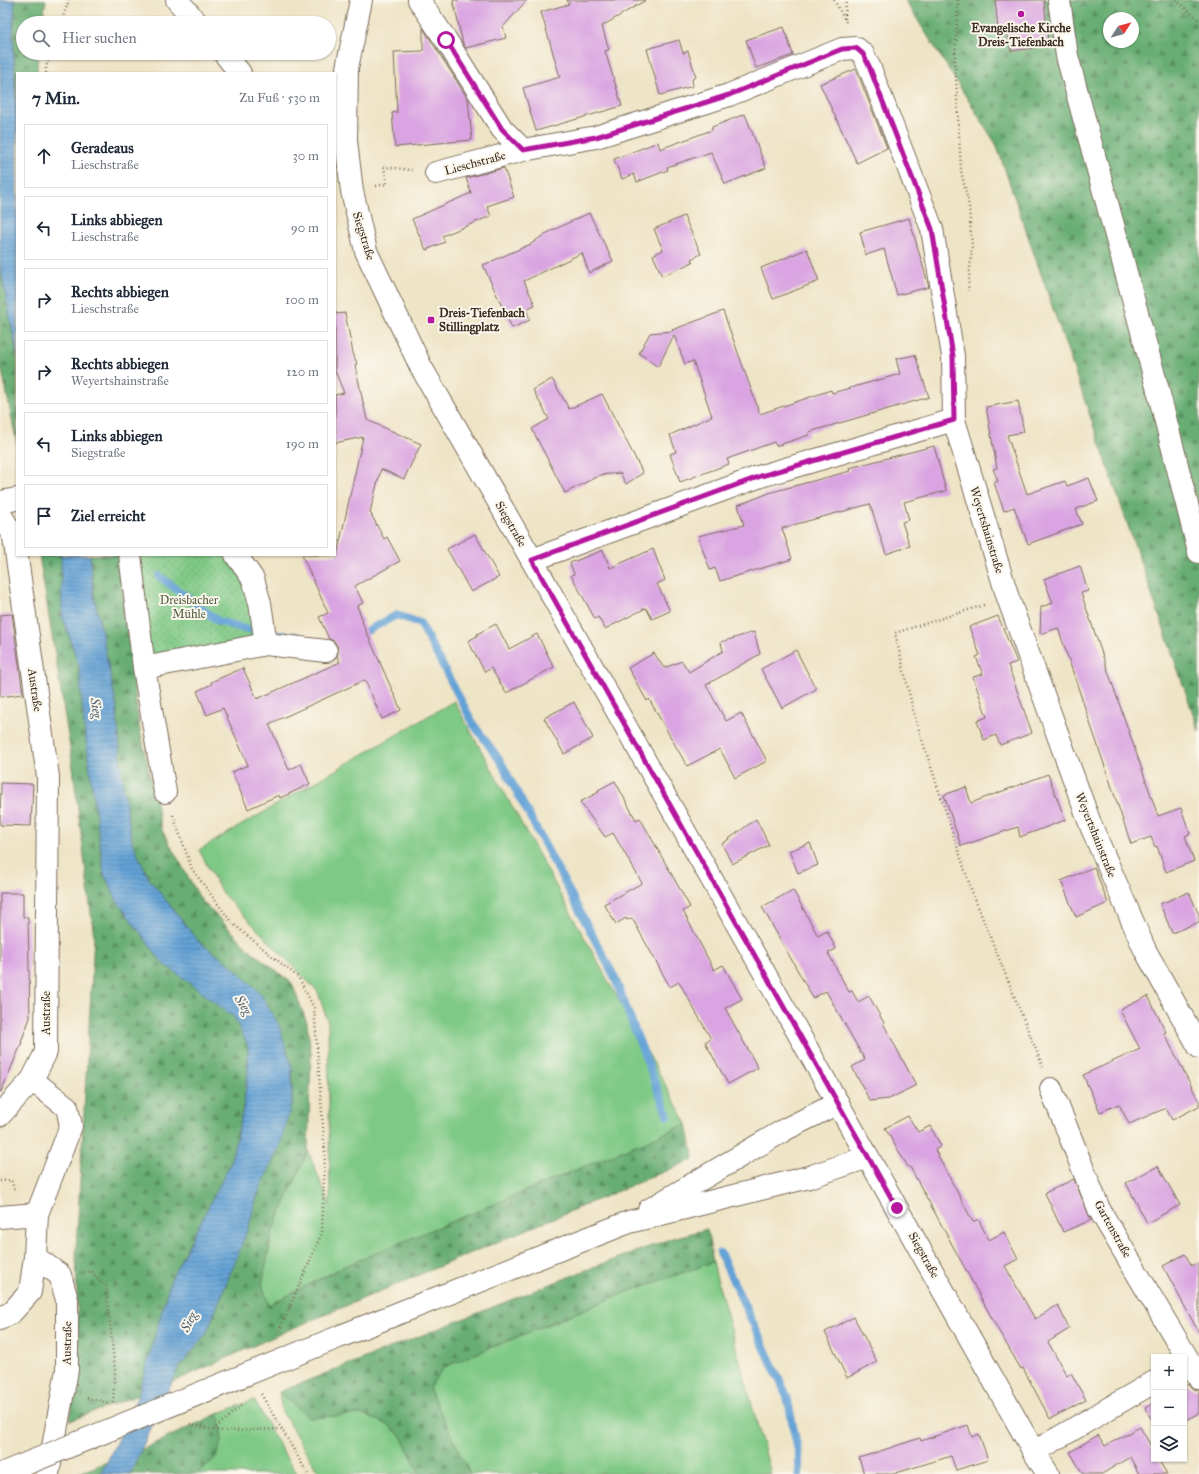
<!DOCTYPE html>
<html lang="de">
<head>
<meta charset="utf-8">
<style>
  body { margin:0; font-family:"IM FELL Great Primer",serif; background:#f2f2f3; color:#1f2937 }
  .controls { position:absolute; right:12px; bottom:12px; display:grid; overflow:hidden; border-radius:0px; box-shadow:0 1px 3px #0004 }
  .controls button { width:36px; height:36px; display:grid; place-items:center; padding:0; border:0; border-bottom:1px solid #e0e1e3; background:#fff; color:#1f2937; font:20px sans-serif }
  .compass { position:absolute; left:1103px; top:12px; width:36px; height:36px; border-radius:50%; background:#fff; box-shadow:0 1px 3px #0004; rotate:54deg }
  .stop { position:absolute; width:12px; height:12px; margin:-9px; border:3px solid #b5179e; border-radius:50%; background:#fff }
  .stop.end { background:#b5179e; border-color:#fff; box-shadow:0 1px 4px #0008 }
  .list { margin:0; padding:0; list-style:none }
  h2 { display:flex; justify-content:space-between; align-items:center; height:52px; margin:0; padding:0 16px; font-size:17px }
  h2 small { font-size:13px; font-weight:400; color:#747a83 }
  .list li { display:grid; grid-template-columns:26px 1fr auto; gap:12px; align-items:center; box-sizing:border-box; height:64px; margin:0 8px 8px; padding:0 8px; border:1px solid #e0e1e3; border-radius:0px }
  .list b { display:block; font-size:15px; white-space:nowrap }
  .list p { margin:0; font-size:13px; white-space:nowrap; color:#747a83 }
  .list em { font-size:13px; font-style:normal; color:#747a83 }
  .icon { flex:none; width:22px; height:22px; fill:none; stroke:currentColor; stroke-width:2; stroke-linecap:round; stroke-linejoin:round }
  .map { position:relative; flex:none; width:1199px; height:1474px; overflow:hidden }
  .search { position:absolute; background:#fff; box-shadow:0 1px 3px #0004; left:16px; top:16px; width:320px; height:44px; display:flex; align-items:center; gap:10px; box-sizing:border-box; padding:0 14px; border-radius:22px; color:#747a83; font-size:15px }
  .panel { position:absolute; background:#fff; box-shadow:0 1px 3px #0004; left:16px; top:72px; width:320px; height:484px; border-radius:0px }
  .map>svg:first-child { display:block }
  .grass { fill:#7fc986; stroke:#5d7a52 }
  .forest { fill:url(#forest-firs); stroke:#516c48; fill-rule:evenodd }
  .park { fill:url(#park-dots); stroke:#5d7a52 }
  .water { fill:url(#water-rules); stroke:#4f667a }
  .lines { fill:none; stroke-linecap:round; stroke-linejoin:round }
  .stream { stroke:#63a2d6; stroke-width:8 }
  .building { fill:#d9a4e1 }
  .minor-casing { stroke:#7a6b59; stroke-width:24 }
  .major-casing { stroke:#7a6b59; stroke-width:24 }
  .path { stroke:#7a6b59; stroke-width:2.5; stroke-dasharray:1 3; stroke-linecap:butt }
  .minor { stroke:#fff; stroke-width:22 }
  .major { stroke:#fff; stroke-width:22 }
  .minor-bridge-casing { stroke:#7a6b59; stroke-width:24; stroke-linecap:butt }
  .minor-bridge { stroke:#fff; stroke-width:22 }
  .route { stroke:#b5179e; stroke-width:5 }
  .poi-dot { fill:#b5179e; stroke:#fbf7ec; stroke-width:1.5 }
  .labels { text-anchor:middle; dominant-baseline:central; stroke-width:4; stroke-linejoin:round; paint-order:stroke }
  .poi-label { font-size:12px; font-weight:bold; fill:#3b2a1e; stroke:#fbf7ec }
  .street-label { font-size:12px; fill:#3b2a1e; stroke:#fbf7ec }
  .park-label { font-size:12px; fill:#4f5a3d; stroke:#fbf7ec }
  .water-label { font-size:13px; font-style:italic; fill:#4b5a68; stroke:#fbf7ec }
</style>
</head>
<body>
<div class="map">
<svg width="1199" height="1474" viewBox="0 0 1199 1474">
  <defs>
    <pattern id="forest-firs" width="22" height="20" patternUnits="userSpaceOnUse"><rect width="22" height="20" fill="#67ad73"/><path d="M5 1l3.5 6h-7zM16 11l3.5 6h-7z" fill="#568d5e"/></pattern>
    <pattern id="park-dots" width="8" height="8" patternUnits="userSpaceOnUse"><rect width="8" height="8" fill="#7fc986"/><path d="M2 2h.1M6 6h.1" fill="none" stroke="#69a36d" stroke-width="1.8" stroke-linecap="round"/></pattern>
    <pattern id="water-rules" width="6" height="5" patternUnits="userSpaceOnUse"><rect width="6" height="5" fill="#63a2d6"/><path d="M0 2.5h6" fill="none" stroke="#5384ad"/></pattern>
  </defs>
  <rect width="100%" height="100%" fill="#fbf7ec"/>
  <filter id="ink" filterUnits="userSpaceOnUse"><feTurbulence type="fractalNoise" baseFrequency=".025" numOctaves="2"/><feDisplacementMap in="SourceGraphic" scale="8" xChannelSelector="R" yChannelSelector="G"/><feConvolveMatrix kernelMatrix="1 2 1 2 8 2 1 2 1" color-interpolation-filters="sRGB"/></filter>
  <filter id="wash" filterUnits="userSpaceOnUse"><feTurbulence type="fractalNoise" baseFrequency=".012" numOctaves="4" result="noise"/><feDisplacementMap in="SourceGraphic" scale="16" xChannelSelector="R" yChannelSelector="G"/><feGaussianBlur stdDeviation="0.9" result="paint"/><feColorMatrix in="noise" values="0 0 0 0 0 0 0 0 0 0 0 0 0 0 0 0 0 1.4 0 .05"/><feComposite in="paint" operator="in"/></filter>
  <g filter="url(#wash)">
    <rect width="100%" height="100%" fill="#eee4c6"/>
    <!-- grass -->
    <path class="grass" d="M 454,701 L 687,1124 L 347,1265 L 269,1305 L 262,1284 L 273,1230 L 308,1151 L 330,1206 L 328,1023 L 318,992 L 222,893 L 199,850 Z
      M 713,1262 L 716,1275 L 771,1474 L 470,1474 L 428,1388 L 444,1367 L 624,1293 Z
      M 279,1392 L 309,1418 L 360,1414 L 387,1424 L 401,1436 L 420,1474 L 322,1474 L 316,1468 L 282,1412 Z
      M 254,1400 L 288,1461 L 298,1474 L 197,1474 L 216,1457 L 222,1441 L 219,1413 Z"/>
    <!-- forest -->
    <path class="forest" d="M 15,0 L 46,0 L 42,23 L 23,23 L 23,53 L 38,53 L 37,73 L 17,73 L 17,133 L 13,35 Z
      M 905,0 L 1199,0 L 1199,731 L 996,144 ZM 1109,18 L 1133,18 L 1133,42 L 1109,42 Z
      M 0,265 L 17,355 L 17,444 L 0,361 Z
      M 39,555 L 61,555 L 62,558 L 62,615 L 79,666 L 84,726 L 104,874 L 117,901 L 162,962 L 234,1017 L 248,1045 L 248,1074 L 242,1114 L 230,1165 L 171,1279 L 138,1395 L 70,1421 L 78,1346 L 76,1250 L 94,937 L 72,761 Z
      M 90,555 L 118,555 L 139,726 L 162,830 L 201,900 L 249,949 L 292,983 L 307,1023 L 311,1053 L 308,1151 L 273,1230 L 262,1284 L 269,1305 L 347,1265 L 687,1124 L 694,1159 L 291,1329 L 171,1383 L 178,1369 L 206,1334 L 248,1229 L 257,1196 L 280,1145 L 292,1101 L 292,1068 L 231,965 L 199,942 L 149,879 L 132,842 L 123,786 L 116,703 L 93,590 Z
      M 707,1229 L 713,1262 L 624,1293 L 444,1367 L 429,1388 L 470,1474 L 420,1474 L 401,1436 L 387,1424 L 360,1414 L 309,1418 L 279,1392 L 586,1270 L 673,1238 Z
      M 219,1413 L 222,1441 L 216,1457 L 197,1474 L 130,1474 L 141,1450 Z
      M 107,1462 L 100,1474 L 77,1474 Z"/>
    <!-- park -->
    <path class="park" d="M 130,555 L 236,555 L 266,644 L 144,668 Z"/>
    <!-- water -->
    <path class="water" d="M 0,0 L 15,0 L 13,35 L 17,133 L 17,355 L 0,265 Z
      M 61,555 L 90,555 L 93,590 L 116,703 L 123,786 L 132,842 L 149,879 L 199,942 L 231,965 L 260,993 L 279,1025 L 292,1068 L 292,1101 L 280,1145 L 257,1196 L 248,1229 L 206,1334 L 178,1369 L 130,1474 L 100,1474 L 107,1462 L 138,1395 L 171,1279 L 230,1165 L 242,1114 L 248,1074 L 248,1046 L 234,1017 L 162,962 L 117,901 L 104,874 L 84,726 L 79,666 L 62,615 Z"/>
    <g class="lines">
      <!-- stream -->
      <path class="stream" d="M 159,576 L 218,621 L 248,630
        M 277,635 L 296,636
        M 357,636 L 397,615 L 420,623 L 474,725 L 501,762 L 614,976 L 668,1116
        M 720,1253 L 787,1396 L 799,1456 L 799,1474"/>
    </g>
    <g id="blocks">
      <!-- building -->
      <path class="building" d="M 453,0 L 527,0 L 503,27 L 506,38 L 466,48 L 463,44 Z
        M 567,0 L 646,0 L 602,26 L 609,50 L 605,51 L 622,106 L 536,131 L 523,88 L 560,77 L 541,12 L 569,4 Z
        M 995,0 L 1044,0 L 1048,41 L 1033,42 L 1034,48 L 1011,51 L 1009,37 L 998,29 Z
        M 784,27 L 793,55 L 756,68 L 746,40 Z
        M 423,28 L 468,99 L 472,140 L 395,147 L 392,113 L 397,112 L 394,52 L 423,51 Z
        M 679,40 L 683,53 L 688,51 L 696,77 L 692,79 L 693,86 L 660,95 L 647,49 Z
        M 856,69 L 887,148 L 857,163 L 820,84 Z
        M 745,114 L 766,168 L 725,184 L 711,152 L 667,167 L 668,170 L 637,182 L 634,174 L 622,179 L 614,159 L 658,142 L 660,149 L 712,130 L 712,127 Z
        M 504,168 L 514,197 L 487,206 L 491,216 L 442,236 L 445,242 L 426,250 L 412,219 L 471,193 L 466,178 Z
        M 589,213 L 613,261 L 589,273 L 582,253 L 524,281 L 535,305 L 526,309 L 530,320 L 512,328 L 483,265 L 531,244 L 545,234 Z
        M 684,216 L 701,254 L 691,259 L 693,262 L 662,276 L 653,255 L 663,250 L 654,229 Z
        M 909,218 L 929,287 L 897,295 L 884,249 L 866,255 L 860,232 Z
        M 807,249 L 819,281 L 773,299 L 761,268 Z
        M 335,311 L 337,314 L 345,313 L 353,353 L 357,364 L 355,365 L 367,420 L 421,444 L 404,479 L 381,469 L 370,512 L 384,539 L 387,537 L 400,561 L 355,586 L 363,603 L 357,606 L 363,621 L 362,622 L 401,710 L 382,719 L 365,680 L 269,724 L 289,770 L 301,764 L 310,784 L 280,798 L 279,795 L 248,809 L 232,772 L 248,765 L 223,708 L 207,715 L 197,691 L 212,684 L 211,682 L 243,668 L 257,699 L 340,662 L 337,656 L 338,652 L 337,646 L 334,641 L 329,639 L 319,617 L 328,613 L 302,555 L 337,555 L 363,437 L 335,443 L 335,395 L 344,393 L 336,373 L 335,373 Z
        M 723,311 L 760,414 L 831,390 L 832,393 L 900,374 L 896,359 L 915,355 L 929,397 L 809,432 L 809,435 L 776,446 L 774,442 L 727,459 L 729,464 L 680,482 L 670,454 L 676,452 L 670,435 L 712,416 L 693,361 L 685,364 L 674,335 L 658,367 L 639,353 L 650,333 L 673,331 L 672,330 Z
        M 552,379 L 569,409 L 602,394 L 643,473 L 626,484 L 620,473 L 600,475 L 565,493 L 532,429 L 549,419 L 533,390 Z
        M 1018,401 L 1024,432 L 1007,435 L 1027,494 L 1065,481 L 1067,486 L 1089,478 L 1098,501 L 1076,509 L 1082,524 L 1028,544 L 1014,507 L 1004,511 L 994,483 L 998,481 L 993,469 L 997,468 L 986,407 Z
        M 934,446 L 946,491 L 904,502 L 909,520 L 902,522 L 910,546 L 886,554 L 870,504 L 782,528 L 792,559 L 720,581 L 715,568 L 710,570 L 698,536 L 744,525 L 738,505 L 772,492 L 850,471 L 849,468 Z
        M 475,534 L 499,577 L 471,592 L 447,549 Z
        M 653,549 L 665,580 L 657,584 L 670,611 L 652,619 L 646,608 L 605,629 L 598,617 L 595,619 L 571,575 L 574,574 L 570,563 L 603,550 L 610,568 Z
        M 1080,566 L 1088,591 L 1081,593 L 1158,816 L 1181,808 L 1190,834 L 1185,836 L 1194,861 L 1166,872 L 1157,846 L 1155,847 L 1151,837 L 1131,844 L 1058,628 L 1040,634 L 1041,607 L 1053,603 L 1044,579 Z
        M 12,614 L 23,694 L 0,697 L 0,615 Z
        M 998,616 L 1017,662 L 1008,665 L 1032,733 L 1000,745 L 996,735 L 984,740 L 977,721 L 987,717 L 973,677 L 983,674 L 976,657 L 980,655 L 969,627 Z
        M 496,624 L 509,649 L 537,634 L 554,667 L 506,693 L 491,668 L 485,672 L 468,641 L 477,636 L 477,634 Z
        M 754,632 L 760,654 L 706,685 L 726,721 L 741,713 L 767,761 L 735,778 L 720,749 L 687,766 L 649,699 L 647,701 L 628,668 L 654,653 L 664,668 L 682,661 L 689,672 L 723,651 L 721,642 Z
        M 796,650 L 816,689 L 782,708 L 761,669 Z
        M 574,702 L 593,738 L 564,754 L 544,718 Z
        M 1048,774 L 1065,820 L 1020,837 L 1018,827 L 961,846 L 944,795 L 966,787 L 971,803 Z
        M 615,781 L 636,820 L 640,818 L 690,907 L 683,911 L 714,970 L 723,965 L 742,999 L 725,1008 L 758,1068 L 728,1084 L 705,1042 L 711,1039 L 679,982 L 670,987 L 632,918 L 627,920 L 626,918 L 616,924 L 604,904 L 642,883 L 613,833 L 605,837 L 580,802 L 599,792 L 598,790 Z
        M 1,783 L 33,784 L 31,826 L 0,825 Z
        M 756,819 L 769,845 L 732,864 L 722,844 Z
        M 810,843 L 818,865 L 798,873 L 789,851 Z
        M 1094,867 L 1108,903 L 1076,917 L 1061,881 Z
        M 793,890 L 818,936 L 827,931 L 836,949 L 828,953 L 849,992 L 852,991 L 858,1002 L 869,996 L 884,1023 L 883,1023 L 916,1085 L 889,1099 L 870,1101 L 852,1067 L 865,1060 L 826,991 L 813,998 L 762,907 Z
        M 1189,892 L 1199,915 L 1199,922 L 1172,933 L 1160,904 Z
        M 0,893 L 23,893 L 23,917 L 28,917 L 30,1018 L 21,1042 L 22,1042 L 1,1092 L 0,1092 Z
        M 1148,996 L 1166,1032 L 1164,1033 L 1199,1101 L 1199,1106 L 1172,1120 L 1166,1108 L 1129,1124 L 1119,1104 L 1100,1112 L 1083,1075 L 1140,1049 L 1120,1010 Z
        M 908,1116 L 918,1132 L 930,1126 L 941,1146 L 935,1150 L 973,1222 L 978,1219 L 989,1240 L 1004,1232 L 1018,1259 L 1005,1266 L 1035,1319 L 1058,1305 L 1069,1329 L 1048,1342 L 1067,1376 L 1071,1373 L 1086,1400 L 1050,1419 L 1023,1368 L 1021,1369 L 1000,1333 L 910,1167 L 908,1167 L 885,1128 Z
        M 1158,1166 L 1180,1205 L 1147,1223 L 1126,1183 Z
        M 1074,1179 L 1091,1220 L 1063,1232 L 1045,1193 Z
        M 1185,1254 L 1192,1266 L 1199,1262 L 1199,1333 L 1163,1266 Z
        M 854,1317 L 877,1362 L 847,1378 L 825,1332 Z
        M 1188,1384 L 1193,1389 L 1199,1390 L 1199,1413 L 1184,1421 L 1184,1387 Z
        M 1154,1403 L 1154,1424 L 1145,1408 Z
        M 968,1425 L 972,1437 L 979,1434 L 988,1460 L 956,1470 L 951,1456 L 893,1474 L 864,1474 L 859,1458 L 920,1438 L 921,1441 Z
        M 1140,1427 L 1154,1451 L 1154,1459 L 1158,1459 L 1167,1474 L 1139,1474 L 1130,1457 L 1102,1474 L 1083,1474 L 1070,1452 L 1098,1435 L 1105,1446 Z"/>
    </g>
  </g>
  <g filter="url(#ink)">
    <use href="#blocks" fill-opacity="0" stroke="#7a6b59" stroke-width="1"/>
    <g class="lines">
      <defs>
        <path id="minor" d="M 177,0 L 197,23
          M 419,0 L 446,40 L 502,129 L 523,150
          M 1059,0 L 1067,56 L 1158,390 L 1199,552
          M 224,53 L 240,73
          M 436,173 L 523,150 L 596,137 L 729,95 L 842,49 L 856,48 L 863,54 L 869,66 L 932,229 L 953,356 L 954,420
          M 0,502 L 17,499
          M 0,514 L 14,537 L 48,777 L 46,1052 L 32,1080 L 67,1107 L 71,1126 L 37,1214 L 35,1257 L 30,1292 L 12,1312 L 0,1319
          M 130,555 L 144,668 L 165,792
          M 236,555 L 253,579 L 260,603 L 266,644
          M 532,560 L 761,476 L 954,420 L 1008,598 L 1091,826 L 1145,950 L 1199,1047
          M 144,668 L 266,644 L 326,651
          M 1051,1089 L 1099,1209 L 1199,1378
          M 0,1115 L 32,1080
          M 649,1210 L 786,1129 L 838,1103
          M 0,1217 L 37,1214
          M 35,1257 L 60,1275 L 67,1300 L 67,1370 L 48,1474
          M 341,1336 L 629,1222 L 809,1177 L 868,1157
          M 1034,1452 L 1154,1382"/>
        <path id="major" d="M 361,0 L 347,68 L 346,141 L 352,191 L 366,251 L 421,367 L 532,560 L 1034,1452 L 1048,1474"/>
      </defs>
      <!-- minor casing -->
      <use href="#minor" class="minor-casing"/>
      <!-- major casing -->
      <use href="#major" class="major-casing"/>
      <!-- path -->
      <path class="path" d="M 834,0 L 847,24
        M 958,0 L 955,60 L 961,171 L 969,206 L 972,247 L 968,291
        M 1176,0 L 1199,20
        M 845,19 L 846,0
        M 61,23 L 69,0
        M 46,73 L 46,67 L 51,53
        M 376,186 L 387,184 L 384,167 L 412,170
        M 984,605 L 895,633 L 915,718 L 972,892 L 1043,1067
        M 173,815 L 192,869 L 232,923 L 299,978 L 314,1008 L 325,1153 L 322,1233 L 277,1336
        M 0,1181 L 11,1180 L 15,1192
        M 84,1272 L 91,1271 L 106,1286 L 115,1371 L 113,1402
        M 261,1394 L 308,1474
        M 87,1398 L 109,1403
        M 190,1424 L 213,1430 L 226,1431 L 282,1429
        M 213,1430 L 243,1404"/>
      <!-- minor -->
      <use href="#minor" class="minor"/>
      <!-- major -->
      <use href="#major" class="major"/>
      <defs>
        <path id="minor-bridge" d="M 1,1474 L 341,1336"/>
      </defs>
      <!-- minor-bridge casing -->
      <use href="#minor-bridge" class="minor-bridge-casing"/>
      <!-- minor-bridge -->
      <use href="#minor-bridge" class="minor-bridge"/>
    </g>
  </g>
  <g class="lines" filter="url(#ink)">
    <!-- route -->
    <path class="route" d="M 446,40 L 502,129 L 523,150 L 596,137 L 729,95 L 842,49 L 856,48 L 863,54 L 869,66 L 932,229 L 953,356 L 954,420 L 761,476 L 532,560 L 897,1208"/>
  </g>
  <!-- markers -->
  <g class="poi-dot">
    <circle cx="1021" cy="14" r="4"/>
    <rect x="427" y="316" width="8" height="8" rx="2"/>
  </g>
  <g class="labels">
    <!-- poi labels -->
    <g class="poi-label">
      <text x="1021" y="28">Evangelische Kirche<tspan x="1021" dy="14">Dreis-Tiefenbach</tspan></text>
      <text x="439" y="313" text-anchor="start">Dreis-Tiefenbach<tspan x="439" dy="14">Stillingplatz</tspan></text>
    </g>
    <!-- street labels -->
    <g class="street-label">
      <text transform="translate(475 163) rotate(-15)">Lieschstraße</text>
      <text transform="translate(364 236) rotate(73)">Siegstraße</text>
      <text transform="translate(511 524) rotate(60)">Siegstraße</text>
      <text transform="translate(987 530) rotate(73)">Weyertshainstraße</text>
      <text transform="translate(35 690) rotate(82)">Austraße</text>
      <text transform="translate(1096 835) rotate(68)">Weyertshainstraße</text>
      <text transform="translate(46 1013) rotate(-90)">Austraße</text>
      <text transform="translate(1113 1229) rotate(61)">Gartenstraße</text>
      <text transform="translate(924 1255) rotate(61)">Siegstraße</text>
      <text transform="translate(67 1343) rotate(-89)">Austraße</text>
    </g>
    <!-- park labels -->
    <g class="park-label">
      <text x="189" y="600">Dreisbacher<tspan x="189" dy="14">Mühle</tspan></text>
    </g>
    <!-- water labels -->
    <g class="water-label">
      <text transform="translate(96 708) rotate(82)">Sieg</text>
      <text transform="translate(243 1005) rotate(58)">Sieg</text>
      <text transform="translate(189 1322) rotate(-63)">Sieg</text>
    </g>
  </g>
</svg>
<div class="controls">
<button>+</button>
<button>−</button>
<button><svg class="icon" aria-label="layers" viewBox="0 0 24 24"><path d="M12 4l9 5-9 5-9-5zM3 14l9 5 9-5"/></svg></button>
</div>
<svg class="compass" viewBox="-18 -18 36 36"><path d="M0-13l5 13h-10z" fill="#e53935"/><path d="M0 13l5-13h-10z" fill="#747a83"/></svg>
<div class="stop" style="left:446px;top:40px"></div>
<div class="stop end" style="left:897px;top:1208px"></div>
<div class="search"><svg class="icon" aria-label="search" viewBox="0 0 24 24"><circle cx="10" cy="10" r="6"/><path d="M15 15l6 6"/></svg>Hier suchen</div>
<section class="panel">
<h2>7 Min.<small>Zu Fuß · 530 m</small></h2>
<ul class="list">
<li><svg class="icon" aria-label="ahead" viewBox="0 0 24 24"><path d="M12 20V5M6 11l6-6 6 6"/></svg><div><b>Geradeaus</b><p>Lieschstraße</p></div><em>30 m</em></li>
<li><svg class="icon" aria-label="left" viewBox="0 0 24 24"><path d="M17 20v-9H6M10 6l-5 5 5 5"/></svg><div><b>Links abbiegen</b><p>Lieschstraße</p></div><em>90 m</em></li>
<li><svg class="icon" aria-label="right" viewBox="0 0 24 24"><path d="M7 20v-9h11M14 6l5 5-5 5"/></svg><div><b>Rechts abbiegen</b><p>Lieschstraße</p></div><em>100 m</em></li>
<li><svg class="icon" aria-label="right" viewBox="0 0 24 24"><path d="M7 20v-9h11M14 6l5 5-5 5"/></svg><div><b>Rechts abbiegen</b><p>Weyertshainstraße</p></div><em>120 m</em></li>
<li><svg class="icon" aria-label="left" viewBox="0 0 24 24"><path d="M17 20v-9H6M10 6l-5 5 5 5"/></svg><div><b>Links abbiegen</b><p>Siegstraße</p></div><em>190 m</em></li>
<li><svg class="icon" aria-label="arrive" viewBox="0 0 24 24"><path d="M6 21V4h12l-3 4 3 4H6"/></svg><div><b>Ziel erreicht</b></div></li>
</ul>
</section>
</div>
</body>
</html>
